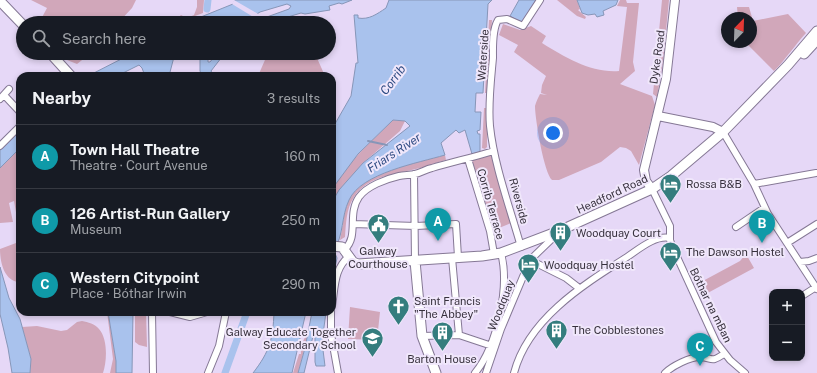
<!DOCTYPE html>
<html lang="en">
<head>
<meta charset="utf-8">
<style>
  body { margin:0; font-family:"Public Sans",sans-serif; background:#20242c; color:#f1f3f6 }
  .controls { position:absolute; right:12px; bottom:12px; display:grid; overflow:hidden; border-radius:8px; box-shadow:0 2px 6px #0003 }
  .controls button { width:36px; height:36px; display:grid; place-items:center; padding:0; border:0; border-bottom:1px solid #363941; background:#171b24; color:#f1f3f6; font:20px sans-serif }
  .compass { position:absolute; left:721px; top:12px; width:36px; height:36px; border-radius:50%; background:#171b24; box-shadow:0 2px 6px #0003; rotate:23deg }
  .you { position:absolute; left:553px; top:133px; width:14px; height:14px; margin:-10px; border:3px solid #fff; border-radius:50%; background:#1a73e8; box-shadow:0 0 0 6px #1a73e833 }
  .badge { display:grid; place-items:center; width:26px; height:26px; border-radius:50%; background:#347d7e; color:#fff; font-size:13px; font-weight:700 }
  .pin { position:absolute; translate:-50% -33px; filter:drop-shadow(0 1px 2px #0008) }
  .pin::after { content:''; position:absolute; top:21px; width:14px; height:12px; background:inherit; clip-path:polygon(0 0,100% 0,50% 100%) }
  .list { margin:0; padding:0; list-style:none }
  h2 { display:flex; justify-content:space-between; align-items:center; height:52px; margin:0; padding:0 16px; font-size:17px }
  h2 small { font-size:13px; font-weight:400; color:#9ea1a6 }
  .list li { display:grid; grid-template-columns:26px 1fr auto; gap:12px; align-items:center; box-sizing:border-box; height:64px; padding:0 16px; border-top:1px solid #363941 }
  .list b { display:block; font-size:15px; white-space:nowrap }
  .list p { margin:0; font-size:13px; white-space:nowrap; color:#9ea1a6 }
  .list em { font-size:13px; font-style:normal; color:#9ea1a6 }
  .icon { flex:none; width:22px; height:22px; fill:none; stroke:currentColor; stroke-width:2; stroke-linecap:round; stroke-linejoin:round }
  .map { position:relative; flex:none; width:817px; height:373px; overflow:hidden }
  .search { position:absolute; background:#171b24; box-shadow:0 2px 6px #0003; left:16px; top:16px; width:320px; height:44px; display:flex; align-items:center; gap:10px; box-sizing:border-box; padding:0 14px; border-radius:22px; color:#9ea1a6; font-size:15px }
  .panel { position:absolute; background:#171b24; box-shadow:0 2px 6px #0003; left:16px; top:72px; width:320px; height:244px; border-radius:12px }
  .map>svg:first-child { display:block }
  .green { fill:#d1a7ba }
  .water { fill:#a9c2ed; stroke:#8796b8; fill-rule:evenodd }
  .pier { fill:#e6d8f7 }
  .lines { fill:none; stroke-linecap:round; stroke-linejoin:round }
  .stream { stroke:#8796b8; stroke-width:2 }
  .canal { stroke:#a9c2ed; stroke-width:7 }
  .minor-casing { stroke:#857895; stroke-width:8 }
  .tertiary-casing { stroke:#857895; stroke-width:10 }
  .secondary-casing { stroke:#857895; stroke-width:11 }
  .minor { stroke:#fff; stroke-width:6 }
  .tertiary { stroke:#fff; stroke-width:8 }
  .secondary { stroke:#fff; stroke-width:9 }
  .labels { text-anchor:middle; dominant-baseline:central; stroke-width:4; stroke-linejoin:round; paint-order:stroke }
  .street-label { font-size:11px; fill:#37313d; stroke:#f0e7fb }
  .poi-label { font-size:11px; fill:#37313d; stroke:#f0e7fb; text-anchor:start }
  .water-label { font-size:12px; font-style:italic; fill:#2f4c83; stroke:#f0e7fb }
</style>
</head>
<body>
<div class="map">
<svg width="817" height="373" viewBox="0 0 817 373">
  <rect width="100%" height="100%" fill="#e6d8f7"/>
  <!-- green -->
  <path class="green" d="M 31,0 L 136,0 L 132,8 L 118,23 L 39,23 L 47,8 Z
    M 197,0 L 204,0 L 203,13 L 176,23 L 172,23 L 181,15 L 187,18 L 194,15 L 197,7 Z
    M 557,0 L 577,0 L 580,9 L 578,10 L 586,17 L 585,19 L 577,16 Z
    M 620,0 L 626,0 L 627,3 L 639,3 L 633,62 L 635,71 L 620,84 L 652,96 L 655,105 L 639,165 L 631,151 L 626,148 L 620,147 L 601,162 L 559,180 L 552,180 C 544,173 535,119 535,106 C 536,102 538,98 540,94 L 547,95 L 541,93 L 542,85 L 546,76 L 514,52 L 518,45 L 499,35 L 503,24 L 520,30 L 531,26 L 546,36 L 542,43 C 566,58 591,73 619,71 L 627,7 L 617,6 Z
    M 662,0 L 669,0 L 663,61 L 657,97 L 653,94 Z
    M 737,7 L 749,7 L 753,21 L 788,14 L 806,33 C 795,45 786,59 774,71 L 745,42 L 751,42 L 751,18 L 738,18 Z
    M 489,20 L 492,20 L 488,93 L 485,93 Z
    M 60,53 L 91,53 L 77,64 L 67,60 Z
    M 268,53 L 278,56 L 280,53 L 311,54 L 317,58 L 325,76 L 258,76 Z
    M 484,108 L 487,108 L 487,147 L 485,149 L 482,148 Z
    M 393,120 L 405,121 L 400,131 L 363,163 L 332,202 C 332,198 331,194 332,190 C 335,174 380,133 393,120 Z
    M 20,148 L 20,235 L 14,201 L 9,203 L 13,222 L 0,223 L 0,168 Z
    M 445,155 L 446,160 C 437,162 429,166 420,168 C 398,174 368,175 354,197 C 346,209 346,224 345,237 L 340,240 C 343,227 343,210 350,198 C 365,172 417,163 445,155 Z
    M 493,155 L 511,223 L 499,228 L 496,235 L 472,160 Z
    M 16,243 L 20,266 L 20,282 L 18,282 C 4,280 0,262 0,249 Z
    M 746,254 L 754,268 L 704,295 L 701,282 L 740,261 Z
    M 350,307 L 380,312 L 377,340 L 348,339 Z
    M 107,312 L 108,312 L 116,361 L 116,373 L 110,373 L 113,359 Z
    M 135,312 L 146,312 L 147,347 L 139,345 L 135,342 Z
    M 82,321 C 88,322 95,324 99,329 C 108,339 107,361 103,373 L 30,373 L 31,359 L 22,327 L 37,326 L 61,331 L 67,330 L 77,322 Z
    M 309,332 L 298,373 L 293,373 L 299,354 L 301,354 C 300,348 304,336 309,332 Z"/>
  <!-- water -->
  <path class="water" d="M 235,0 L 352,0 L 342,4 L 339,3 L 329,6 L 330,10 L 305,14 L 301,13 L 268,23 L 186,23 L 233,4 ZM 287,4 L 291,6 L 289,9 L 253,22 L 248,21 L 249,19 L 260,12 Z
    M 389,0 L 492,0 L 488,4 L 483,93 L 476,93 L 475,112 L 481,112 L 480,130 L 477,131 L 478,134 L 480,134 L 480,152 L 472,154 L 465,130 L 459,133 L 456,130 L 441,143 L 445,155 C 418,163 361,173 349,200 C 341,217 344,234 334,251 L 337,258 L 332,282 L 332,202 L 339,190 L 363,163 L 410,126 L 405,121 L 393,120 L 358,154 L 332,189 L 332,129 L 351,96 L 356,63 L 358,63 L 354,15 L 358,15 L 358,18 C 369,20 377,14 386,8 Z
    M 519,0 L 536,0 L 522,23 L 510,16 Z
    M 577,0 L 618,0 L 616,5 L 603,11 L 604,15 L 597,17 L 595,14 L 588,15 L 582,13 Z
    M 133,53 L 175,53 L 169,76 L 145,76 L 142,68 L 139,65 L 117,76 L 88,76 Z
    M 200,53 L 208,53 L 208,62 L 210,62 L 217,53 L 225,53 L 211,71 L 214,76 L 202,76 L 200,71 Z
    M 20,129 L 20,148 L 0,168 L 0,149 Z
    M 0,267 L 9,298 L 20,319 L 31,359 L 30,373 L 12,373 L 8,348 L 0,314 Z
    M 108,312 L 133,312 L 132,373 L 116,373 L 116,361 Z
    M 274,312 L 306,312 L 292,373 L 253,373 C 270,351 273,339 274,312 Z
    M 312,312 L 326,312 L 322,342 L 325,366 L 316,366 L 315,362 L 315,328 L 304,373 L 298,373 L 305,348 Z"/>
  <!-- pier -->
  <path class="pier" d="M 234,0 L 260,15 L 255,18 L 232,4 Z"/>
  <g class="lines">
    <!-- stream -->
    <path class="stream" d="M 368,141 L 387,145"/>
    <!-- canal -->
    <path class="canal" d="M 207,9 L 208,0
      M 225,373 L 247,312"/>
    <defs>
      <path id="minor" d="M 4,95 L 20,112
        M 0,99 L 9,89
        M 723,132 L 754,184 L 768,214 L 817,289
        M 0,146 L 20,126
        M 468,159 L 490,231 L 494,254
        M 414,174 L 415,261
        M 754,184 L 816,173
        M 652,189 L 670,226 L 670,240 L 672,246 L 716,342 L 730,360 L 745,373
        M 353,224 L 416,226 L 456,224 L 458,257
        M 736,227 L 764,208
        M 787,243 L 817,224
        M 521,247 C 510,208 494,165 490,126 C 488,104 491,80 493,58 C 493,47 492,30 498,20 L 507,19 L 523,26 L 540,0
        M 345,249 C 359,236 347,214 359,197 C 367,186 386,179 399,176 C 404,175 410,175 415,174 C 421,173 426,169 432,168 C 453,162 474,157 494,151
        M 452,258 L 459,335
        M 530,260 L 566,278 L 579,288
        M 800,262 L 809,261 L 817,258
        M 802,296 L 816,287
        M 332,306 C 335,288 334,267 350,256
        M 152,312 L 153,373
        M 170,312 L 190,317 L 207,312
        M 331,312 L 331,334 L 338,373
        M 422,336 L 459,335 L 492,346
        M 208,373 L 219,346 L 226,312
        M 475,373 C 497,346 510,287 501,253
        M 486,373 L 501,329 L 530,260 L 558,233
        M 514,373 C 528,319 583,285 627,257 C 639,249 655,235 670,238
        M 665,373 C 672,366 690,357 700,357 C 714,358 710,363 724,354"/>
      <path id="tertiary" d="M 658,116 L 713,127 L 723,132
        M 652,189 L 646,181 L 644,170 L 666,79 L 675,0"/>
      <path id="secondary" d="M 0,1 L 23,25
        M 50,53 L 71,76
        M 804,54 L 817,40
        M 332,246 L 342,247 L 353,262 L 358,264 L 482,256 L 501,253 L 559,231 L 652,189 L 671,176 L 723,132 L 788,65 L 817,31
        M 415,261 L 422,336 L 436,373"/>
    </defs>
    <!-- minor casing -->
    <use href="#minor" class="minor-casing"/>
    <!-- tertiary casing -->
    <use href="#tertiary" class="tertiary-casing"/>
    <!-- secondary casing -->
    <use href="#secondary" class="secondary-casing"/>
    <!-- minor -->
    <use href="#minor" class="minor"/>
    <!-- tertiary -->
    <use href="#tertiary" class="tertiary"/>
    <!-- secondary -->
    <use href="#secondary" class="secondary"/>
  </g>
  <!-- icons -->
  <defs>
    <symbol id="hotel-pin" viewBox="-11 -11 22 30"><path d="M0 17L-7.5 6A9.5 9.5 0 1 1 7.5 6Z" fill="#347d7e" stroke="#f0e7fb"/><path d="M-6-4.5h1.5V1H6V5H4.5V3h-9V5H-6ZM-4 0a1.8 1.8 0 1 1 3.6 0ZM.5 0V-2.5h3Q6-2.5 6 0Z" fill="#fff"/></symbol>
    <symbol id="civic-pin" viewBox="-11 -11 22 30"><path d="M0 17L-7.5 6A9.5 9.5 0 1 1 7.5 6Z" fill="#347d7e" stroke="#f0e7fb"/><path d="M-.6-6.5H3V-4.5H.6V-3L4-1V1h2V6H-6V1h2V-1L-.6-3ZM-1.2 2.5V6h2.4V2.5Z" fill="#fff"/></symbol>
    <symbol id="building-pin" viewBox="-11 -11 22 30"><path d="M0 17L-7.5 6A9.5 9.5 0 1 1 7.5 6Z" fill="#347d7e" stroke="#f0e7fb"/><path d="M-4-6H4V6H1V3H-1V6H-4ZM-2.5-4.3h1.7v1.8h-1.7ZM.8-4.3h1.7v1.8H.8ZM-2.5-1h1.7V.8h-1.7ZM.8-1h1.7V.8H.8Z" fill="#fff"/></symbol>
    <symbol id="church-pin" viewBox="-11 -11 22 30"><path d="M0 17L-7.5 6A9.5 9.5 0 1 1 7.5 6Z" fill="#347d7e" stroke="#f0e7fb"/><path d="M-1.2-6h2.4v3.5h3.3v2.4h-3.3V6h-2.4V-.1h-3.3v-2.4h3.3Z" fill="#fff"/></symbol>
    <symbol id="school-pin" viewBox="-11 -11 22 30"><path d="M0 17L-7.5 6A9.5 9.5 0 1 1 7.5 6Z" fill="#347d7e" stroke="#f0e7fb"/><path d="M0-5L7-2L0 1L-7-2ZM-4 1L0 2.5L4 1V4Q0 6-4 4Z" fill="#fff"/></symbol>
  </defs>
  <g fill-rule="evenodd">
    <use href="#hotel-pin" x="658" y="172" width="25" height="34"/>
    <use href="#civic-pin" x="366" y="212" width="25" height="34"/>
    <use href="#building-pin" x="548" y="220" width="25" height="34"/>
    <use href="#hotel-pin" x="658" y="240" width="25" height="34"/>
    <use href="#hotel-pin" x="516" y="252" width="25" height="34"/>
    <use href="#church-pin" x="386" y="294" width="25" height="34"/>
    <use href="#building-pin" x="544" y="318" width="25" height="34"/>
    <use href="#building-pin" x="430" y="320" width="25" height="34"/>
    <use href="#school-pin" x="360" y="326" width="25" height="34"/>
  </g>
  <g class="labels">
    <!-- street labels -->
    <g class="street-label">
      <text transform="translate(483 55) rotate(-86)">Waterside</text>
      <text transform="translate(657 57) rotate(-82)">Dyke Road</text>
      <text transform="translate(612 194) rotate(-25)">Headford Road</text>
      <text transform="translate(519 201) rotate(75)">Riverside</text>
      <text transform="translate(491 204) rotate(74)">Corrib Terrace</text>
      <text transform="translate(501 305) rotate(-68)">Woodquay</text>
      <text transform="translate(711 305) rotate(64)">Bóthar na mBan</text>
    </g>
    <!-- poi labels -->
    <g class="poi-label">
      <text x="686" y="184">Rossa B&amp;B</text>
      <text x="576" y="233">Woodquay Court</text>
      <text x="378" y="251" text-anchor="middle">Galway<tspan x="378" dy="13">Courthouse</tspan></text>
      <text x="686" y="252">The Dawson Hostel</text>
      <text x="544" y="265">Woodquay Hostel</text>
      <text x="414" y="301">Saint Francis<tspan x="414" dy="13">"The Abbey"</tspan></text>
      <text x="572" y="330">The Cobblestones</text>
      <text x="356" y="332" text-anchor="end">Galway Educate Together<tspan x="356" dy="13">Secondary School</tspan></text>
      <text x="442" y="359" text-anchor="middle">Barton House</text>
    </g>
    <!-- water labels -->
    <g class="water-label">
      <text transform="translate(393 80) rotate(-53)">Corrib</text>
      <text transform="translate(394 153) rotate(-33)">Friars River</text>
    </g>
  </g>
</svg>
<div class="controls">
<button>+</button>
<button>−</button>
</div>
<svg class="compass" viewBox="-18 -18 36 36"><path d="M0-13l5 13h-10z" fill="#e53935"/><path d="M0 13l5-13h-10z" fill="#9ea1a6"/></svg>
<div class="you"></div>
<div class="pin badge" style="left:438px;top:241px;background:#0f9aa8">A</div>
<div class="pin badge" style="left:762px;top:243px;background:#0f9aa8">B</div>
<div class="pin badge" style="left:700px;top:366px;background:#0f9aa8">C</div>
<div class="search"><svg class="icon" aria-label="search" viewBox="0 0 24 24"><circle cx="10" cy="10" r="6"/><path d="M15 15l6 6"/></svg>Search here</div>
<section class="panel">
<h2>Nearby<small>3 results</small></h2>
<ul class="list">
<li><span class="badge" style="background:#0f9aa8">A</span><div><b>Town Hall Theatre</b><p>Theatre · Court Avenue</p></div><em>160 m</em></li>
<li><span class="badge" style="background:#0f9aa8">B</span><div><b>126 Artist-Run Gallery</b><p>Museum</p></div><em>250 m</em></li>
<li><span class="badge" style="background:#0f9aa8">C</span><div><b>Western Citypoint</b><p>Place · Bóthar Irwin</p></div><em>290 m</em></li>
</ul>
</section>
</div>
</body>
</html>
